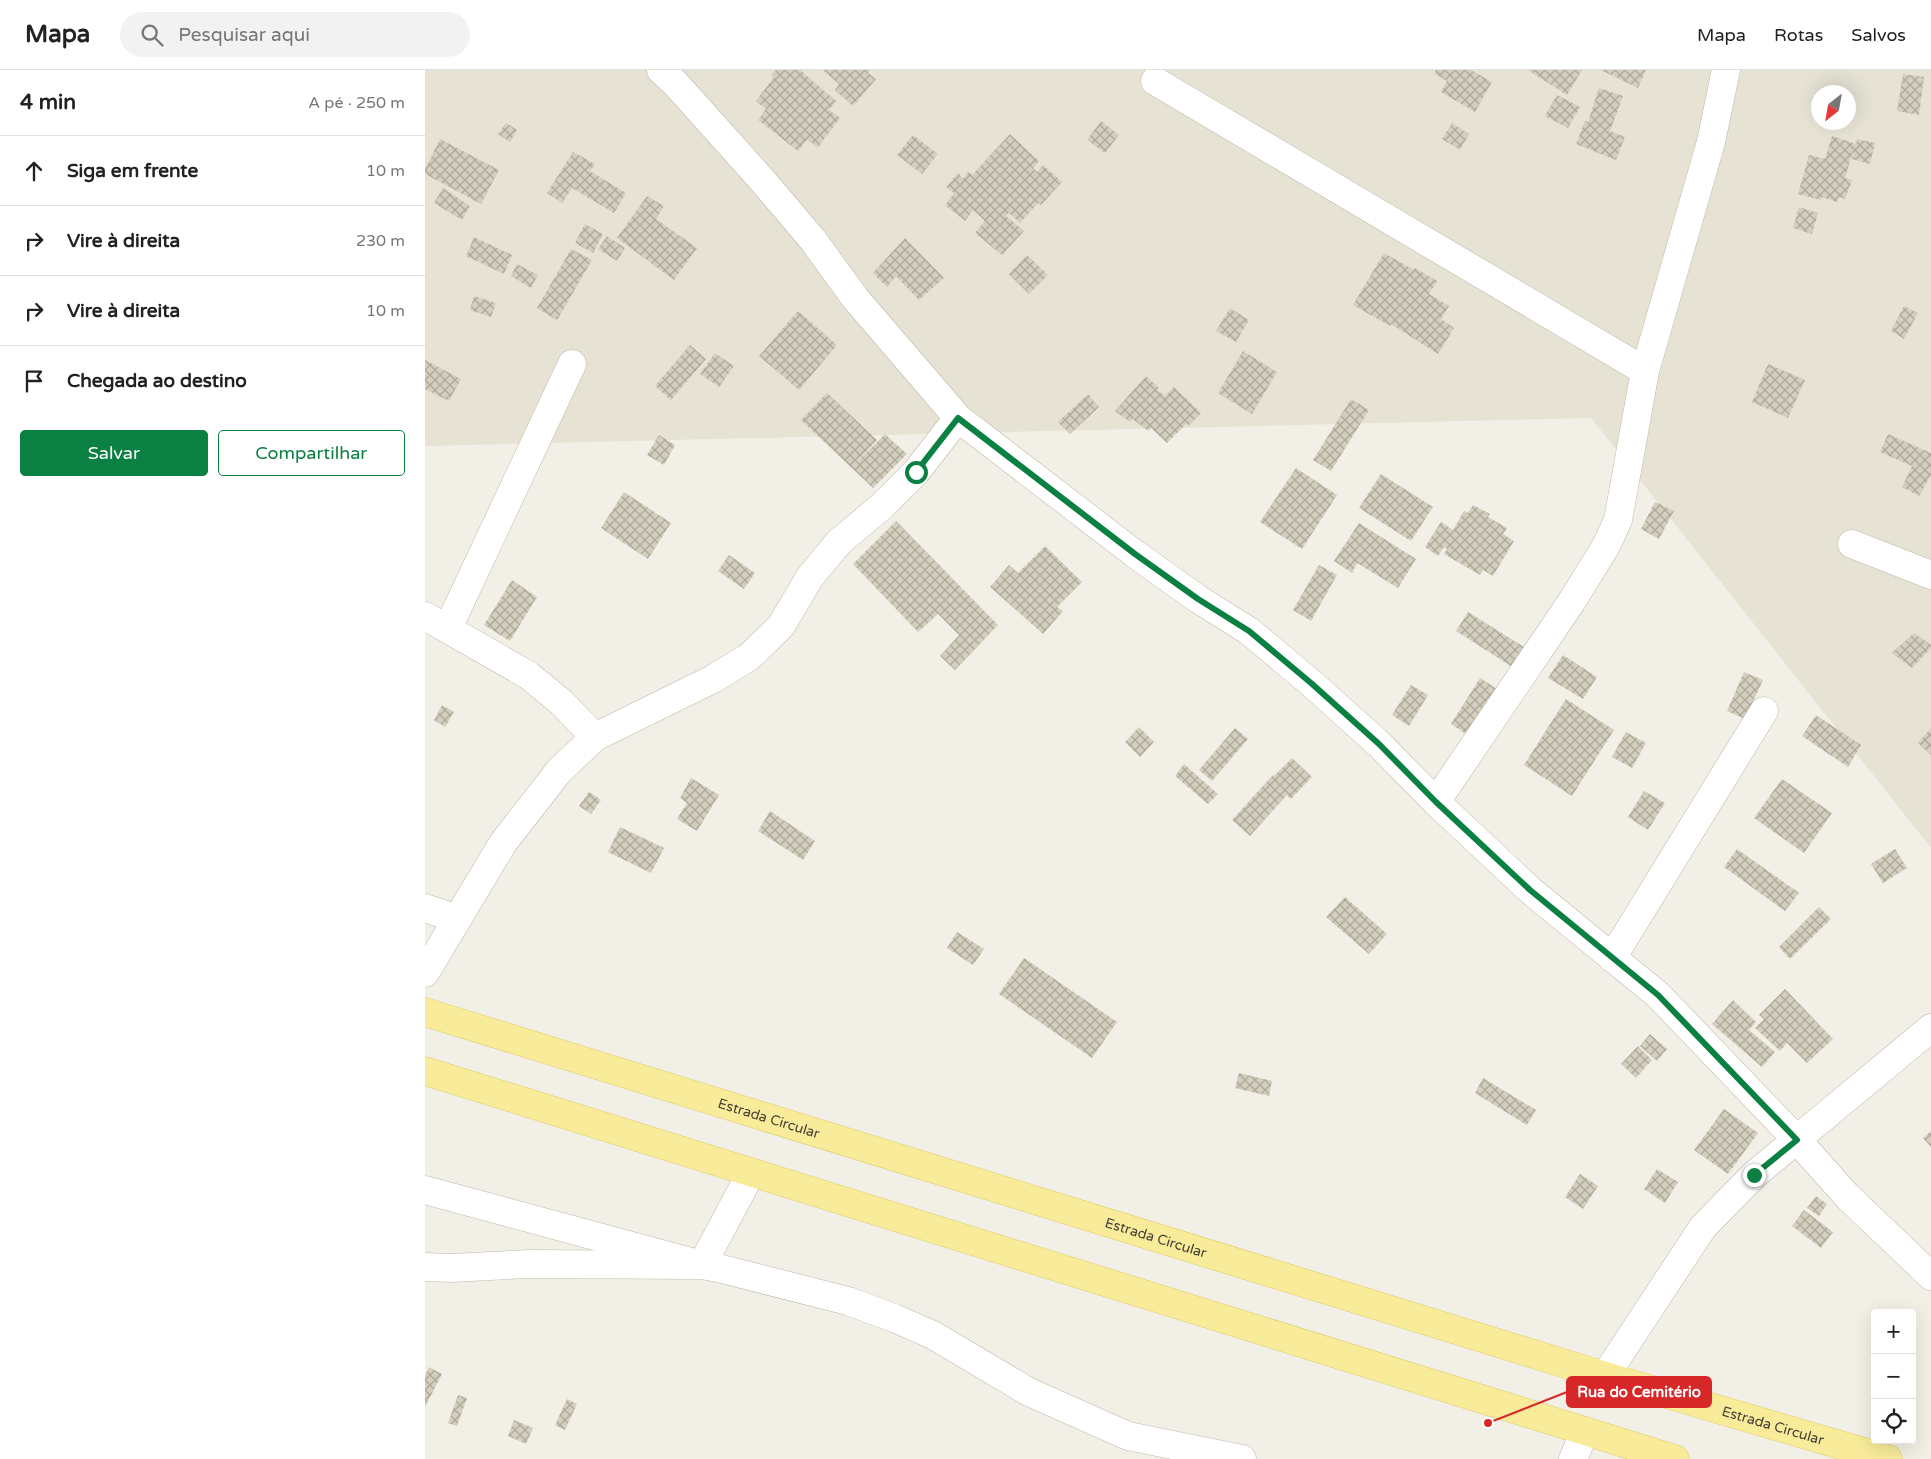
<!DOCTYPE html>
<html lang="pt">
<head>
<meta charset="utf-8">
<style>
  body { margin:0; font-family:"Varela Round",sans-serif; background:#f2f2f2; color:#222 }
  .controls { position:absolute; right:15px; bottom:15px; display:grid; overflow:hidden; border-radius:5px; box-shadow:0 5px 20px #0002 }
  .controls button { width:45px; height:45px; display:grid; place-items:center; padding:0; border:0; border-bottom:1px solid #e0e0e0; background:#fff; color:#222; font:25px sans-serif }
  .compass { position:absolute; left:1386px; top:15px; width:45px; height:45px; border-radius:50%; background:#fff; box-shadow:0 5px 20px #0002; rotate:211deg }
  .stop { position:absolute; width:15px; height:15px; margin:-11px; border:4px solid #0b8043; border-radius:50%; background:#fff }
  .stop.end { background:#0b8043; border-color:#fff; box-shadow:0 1px 5px #0008 }
  .list { margin:0; padding:0; list-style:none }
  h2 { display:flex; justify-content:space-between; align-items:center; height:65px; margin:0; padding:0 20px; font-size:21px }
  h2 small { font-size:16px; font-weight:400; color:#767676 }
  .list li { display:grid; grid-template-columns:32px 1fr auto; gap:15px; align-items:center; box-sizing:border-box; height:70px; padding:0 20px; border-top:1px solid #e0e0e0 }
  .list b { display:block; font-size:19px; white-space:nowrap }
  .list em { font-size:16px; font-style:normal; color:#767676 }
  .actions { display:flex; gap:10px; padding:15px 20px }
  .actions a { flex:1; padding:11px 0; border:1px solid #0b8043; border-radius:5px; text-align:center; font-size:18px; color:#0b8043 }
  .actions .main { background:#0b8043; color:#fff }
  .icon { flex:none; width:28px; height:28px; fill:none; stroke:currentColor; stroke-width:2; stroke-linecap:round; stroke-linejoin:round }
  .map { position:relative; flex:none; width:1506px; height:1389px; overflow:hidden }
  header { display:flex; align-items:center; gap:30px; box-sizing:border-box; height:70px; padding:0 25px; background:#fff; border-bottom:1px solid #e0e0e0 }
  header strong { font-size:24px }
  nav { display:flex; gap:28px; margin-inline-start:auto; font-size:18px }
  .search { width:350px; height:45px; background:#f2f2f2; display:flex; align-items:center; gap:12px; box-sizing:border-box; padding:0 18px; border-radius:28px; color:#767676; font-size:19px }
  main { display:flex }
  aside { flex:1; background:#fff }
  .map>svg:first-child { display:block }
  .residential { fill:#e6e3d5; fill-rule:evenodd }
  .building { fill:url(#building-cross-hatch) }
  .lines { fill:none; stroke-linecap:round; stroke-linejoin:round }
  .minor-casing { stroke:#bdb9aa; stroke-width:29 }
  .major-casing { stroke:#dccb6b; stroke-width:29 }
  .minor { stroke:#fff; stroke-width:28 }
  .major { stroke:#f8eb9a; stroke-width:28 }
  .route { stroke:#0b8043; stroke-width:6 }
  .labels { text-anchor:middle; dominant-baseline:central; stroke-width:4; stroke-linejoin:round; paint-order:stroke }
  .street-label { font-size:14px; fill:#444136; stroke:#fff }
  .leader { fill:none; stroke:#d62828; stroke-width:2 }
  .callout-dot { fill:#d62828; stroke:#fff; stroke-width:2 }
  .callout { fill:#d62828; stroke:#d62828; stroke-width:2 }
  .callout-label { font-size:15px; text-anchor:middle; font-weight:bold; fill:#fff }
</style>
</head>
<body>
<header>
<strong>Mapa</strong>
<div class="search"><svg class="icon" aria-label="search" viewBox="0 0 24 24"><circle cx="10" cy="10" r="6"/><path d="M15 15l6 6"/></svg>Pesquisar aqui</div>
<nav><a>Mapa</a><a>Rotas</a><a>Salvos</a></nav>
</header>
<main>
<aside>
<h2>4 min<small>A pé · 250 m</small></h2>
<ul class="list">
<li><svg class="icon" aria-label="ahead" viewBox="0 0 24 24"><path d="M12 20V5M6 11l6-6 6 6"/></svg><div><b>Siga em frente</b></div><em>10 m</em></li>
<li><svg class="icon" aria-label="right" viewBox="0 0 24 24"><path d="M7 20v-9h11M14 6l5 5-5 5"/></svg><div><b>Vire à direita</b></div><em>230 m</em></li>
<li><svg class="icon" aria-label="right" viewBox="0 0 24 24"><path d="M7 20v-9h11M14 6l5 5-5 5"/></svg><div><b>Vire à direita</b></div><em>10 m</em></li>
<li><svg class="icon" aria-label="arrive" viewBox="0 0 24 24"><path d="M6 21V4h12l-3 4 3 4H6"/></svg><div><b>Chegada ao destino</b></div></li>
</ul>
<div class="actions"><a class="main">Salvar</a><a>Compartilhar</a></div>
</aside>
<div class="map">
<svg width="1506" height="1389" viewBox="0 0 1506 1389">
  <defs>
    <pattern id="building-cross-hatch" width="8" height="8" patternUnits="userSpaceOnUse" patternTransform="scale(1.25)"><rect width="8" height="8" fill="#d3cebd"/><path d="M0 0l8 8M0 8l8-8" fill="none" stroke="#ada99a"/></pattern>
  </defs>
  <rect width="100%" height="100%" fill="#f2f0e6"/>
  <!-- residential -->
  <path class="residential" d="M 0,0 L 1506,0 L 1506,778 L 1166,348 L 0,376 ZM 1394,22 L 1424,22 L 1424,52 L 1394,52 Z"/>
  <!-- building -->
  <path class="building" d="M 351,0 L 375,0 L 411,31 L 404,40 L 415,48 L 393,77 L 382,70 L 373,81 L 333,50 L 341,39 L 331,31 L 349,7 L 346,5 Z
    M 398,0 L 445,0 L 443,3 L 451,9 L 428,36 L 410,20 L 414,14 Z
    M 1011,0 L 1046,0 L 1067,12 L 1050,42 L 1016,22 L 1022,11 L 1009,3 Z
    M 1103,0 L 1157,0 L 1142,25 Z
    M 1176,0 L 1221,0 L 1213,18 Z
    M 1478,4 L 1499,7 L 1494,45 L 1472,41 Z
    M 1174,18 L 1198,26 L 1185,61 L 1200,67 L 1191,90 L 1151,74 L 1160,51 L 1163,52 Z
    M 1132,25 L 1155,37 L 1143,58 L 1120,46 Z
    M 676,51 L 694,65 L 680,83 L 662,70 Z
    M 81,53 L 92,60 L 85,72 L 73,64 Z
    M 1027,53 L 1044,64 L 1035,80 L 1017,69 Z
    M 585,64 L 614,91 L 608,98 L 612,102 L 618,95 L 637,112 L 616,135 L 613,133 L 595,153 L 584,143 L 581,146 L 599,161 L 577,185 L 550,163 L 560,151 L 548,140 L 540,151 L 520,135 L 529,123 L 521,117 L 533,103 L 538,109 L 543,102 L 547,105 Z
    M 488,65 L 513,84 L 497,104 L 472,85 Z
    M 1407,66 L 1431,74 L 1432,69 L 1450,73 L 1445,94 L 1427,89 L 1428,81 L 1420,108 L 1427,110 L 1420,129 L 1414,127 L 1412,132 L 1397,127 L 1396,130 L 1373,124 L 1384,85 L 1400,89 Z
    M 15,69 L 74,100 L 56,134 L 0,104 L 0,99 Z
    M 148,82 L 170,94 L 165,101 L 201,123 L 189,143 L 147,118 L 137,133 L 122,123 Z
    M 18,118 L 45,136 L 37,150 L 9,133 Z
    M 222,126 L 239,136 L 231,149 L 272,178 L 249,210 L 192,168 Z
    M 1374,137 L 1393,143 L 1387,164 L 1368,158 Z
    M 160,154 L 178,164 L 168,183 L 150,173 Z
    M 182,166 L 200,178 L 192,191 L 173,179 Z
    M 49,167 L 87,185 L 79,204 L 41,186 Z
    M 480,168 L 519,208 L 494,230 L 471,206 L 462,217 L 448,203 Z
    M 146,179 L 167,190 L 132,250 L 112,238 Z
    M 959,183 L 989,200 L 990,198 L 1012,211 L 1004,224 L 1024,236 L 1016,249 L 1029,258 L 1013,284 L 966,254 L 965,256 L 928,235 Z
    M 602,185 L 623,205 L 604,224 L 584,204 Z
    M 92,194 L 113,205 L 106,218 L 86,206 Z
    M 49,226 L 71,233 L 66,247 L 45,240 Z
    M 1479,236 L 1493,243 L 1479,269 L 1466,261 Z
    M 805,238 L 824,250 L 811,272 L 791,261 Z
    M 373,241 L 412,275 L 374,320 L 334,286 Z
    M 265,275 L 281,289 L 246,330 L 230,316 Z
    M 818,281 L 852,302 L 827,344 L 793,323 Z
    M 290,283 L 309,296 L 294,317 L 275,304 Z
    M 0,290 L 36,309 L 24,331 L 0,319 Z
    M 1343,294 L 1380,310 L 1363,348 L 1327,332 Z
    M 721,306 L 734,318 L 732,320 L 740,326 L 749,317 L 776,343 L 763,356 L 761,354 L 742,373 L 726,358 L 723,361 L 708,349 L 711,345 L 705,352 L 690,341 Z
    M 402,323 L 452,370 L 429,395 L 460,364 L 482,384 L 448,418 L 376,350 Z
    M 663,324 L 674,337 L 645,364 L 633,352 Z
    M 926,329 L 944,340 L 906,401 L 888,390 Z
    M 1463,364 L 1506,383 L 1506,405 L 1494,426 L 1477,417 L 1487,396 L 1455,382 Z
    M 234,365 L 250,375 L 239,395 L 222,385 Z
    M 871,398 L 912,425 L 877,479 L 835,452 Z
    M 956,404 L 1008,437 L 986,471 L 934,438 Z
    M 199,422 L 246,453 L 223,489 L 176,458 Z
    M 1230,432 L 1249,441 L 1234,469 L 1216,459 Z
    M 1048,435 L 1065,444 L 1063,447 L 1082,458 L 1078,464 L 1089,471 L 1068,506 L 1058,500 L 1055,505 L 1019,484 L 1022,479 L 1019,477 L 1013,486 L 1000,477 L 1016,452 L 1028,460 L 1039,441 L 1043,443 Z
    M 471,451 L 573,555 L 530,600 L 515,586 L 534,565 L 513,544 L 493,562 L 428,494 Z
    M 934,453 L 991,489 L 973,518 L 932,493 L 927,503 L 909,491 Z
    M 620,476 L 657,512 L 632,537 L 638,541 L 618,564 L 565,517 L 584,495 L 593,503 Z
    M 304,485 L 330,503 L 319,519 L 293,501 Z
    M 894,495 L 912,505 L 886,551 L 868,540 Z
    M 87,510 L 112,527 L 85,571 L 59,555 Z
    M 1043,542 L 1104,580 L 1092,600 L 1031,561 Z
    M 1489,563 L 1506,575 L 1506,578 L 1487,598 L 1467,583 Z
    M 1138,585 L 1172,607 L 1158,629 L 1123,608 Z
    M 1319,602 L 1338,610 L 1320,649 L 1302,641 Z
    M 1055,608 L 1077,622 L 1047,668 L 1026,654 Z
    M 986,615 L 1003,625 L 984,656 L 967,645 Z
    M 1141,629 L 1189,660 L 1147,726 L 1099,695 Z
    M 17,635 L 29,642 L 20,657 L 9,650 Z
    M 1391,645 L 1436,675 L 1423,697 L 1377,666 Z
    M 714,657 L 729,672 L 715,687 L 700,672 Z
    M 810,658 L 823,669 L 787,711 L 774,700 Z
    M 1506,658 L 1506,685 L 1493,673 Z
    M 1201,662 L 1221,673 L 1207,698 L 1187,687 Z
    M 867,688 L 887,707 L 866,729 L 862,725 L 825,766 L 807,750 L 848,705 L 849,706 Z
    M 759,694 L 793,724 L 783,734 L 750,706 Z
    M 266,708 L 294,725 L 272,761 L 252,749 L 262,733 L 255,728 Z
    M 1357,709 L 1407,743 L 1379,783 L 1329,748 Z
    M 1219,721 L 1240,733 L 1223,760 L 1203,747 Z
    M 164,722 L 176,730 L 166,744 L 154,736 Z
    M 345,741 L 390,771 L 378,790 L 333,761 Z
    M 195,757 L 239,778 L 226,803 L 183,782 Z
    M 1312,779 L 1374,823 L 1360,841 L 1299,797 Z
    M 1470,779 L 1482,798 L 1458,813 L 1446,794 Z
    M 920,827 L 962,864 L 944,884 L 901,847 Z
    M 1394,837 L 1406,849 L 1365,889 L 1354,877 Z
    M 532,862 L 559,879 L 548,895 L 522,878 Z
    M 599,888 L 692,952 L 667,988 L 574,924 Z
    M 1360,919 L 1408,969 L 1382,993 L 1362,973 L 1355,981 L 1330,958 L 1339,949 L 1334,945 Z
    M 1308,930 L 1331,952 L 1324,960 L 1350,982 L 1337,997 L 1287,954 Z
    M 1225,964 L 1242,979 L 1232,991 L 1215,976 Z
    M 1213,976 L 1227,990 L 1211,1008 L 1196,994 Z
    M 814,1003 L 847,1011 L 844,1026 L 810,1018 Z
    M 1058,1008 L 1111,1040 L 1102,1055 L 1050,1023 Z
    M 1299,1039 L 1333,1063 L 1303,1104 L 1269,1080 Z
    M 1506,1061 L 1506,1077 L 1498,1068 Z
    M 1232,1099 L 1253,1112 L 1240,1133 L 1219,1119 Z
    M 1155,1104 L 1173,1116 L 1158,1139 L 1140,1127 Z
    M 1391,1126 L 1402,1134 L 1394,1146 L 1382,1138 Z
    M 1379,1140 L 1408,1162 L 1396,1178 L 1367,1156 Z
    M 4,1297 L 17,1304 L 0,1337 L 0,1305 Z
    M 33,1325 L 42,1328 L 32,1356 L 23,1353 Z
    M 142,1329 L 152,1334 L 140,1360 L 130,1355 Z
    M 89,1350 L 108,1358 L 101,1374 L 83,1366 Z"/>
  <g class="lines">
    <defs>
      <path id="minor" d="M 236,0 L 250,13 L 337,110 L 388,170 L 430,228 L 533,348 L 710,484 L 773,529 L 824,561 L 886,613 L 954,674 L 1011,732 L 1105,820 L 1233,925 L 1372,1070 L 1423,1127 L 1506,1206
        M 730,11 L 1220,301
        M 1427,474 L 1506,505
        M 0,546 L 103,605 L 136,632 L 170,667
        M 23,558 L 147,294
        M 1011,732 L 1147,531 L 1181,476 L 1193,450 L 1220,301 L 1286,72 L 1301,0
        M 0,838 L 32,849
        M 1187,888 L 1339,641
        M 0,903 L 78,773 L 134,701 L 170,667 L 288,609 L 324,587 L 356,556 L 385,507 L 414,472 L 457,436 L 491,402 L 533,348
        M 0,1120 L 277,1195 L 326,1103
        M 0,1197 L 27,1198 L 103,1194 L 277,1195 L 293,1198 L 423,1231 L 469,1248 L 508,1265 L 604,1322 L 703,1366 L 817,1389
        M 1180,1306 L 1278,1157 L 1329,1105 L 1506,958
        M 1148,1389 L 1160,1361"/>
      <g id="major">
        <path id="s1" d="M 0,942 L 1180,1306 L 1463,1389"/>
        <path d="M 0,1001 L 1250,1389"/>
      </g>
    </defs>
    <!-- minor casing -->
    <use href="#minor" class="minor-casing"/>
    <!-- major casing -->
    <use href="#major" class="major-casing"/>
    <!-- minor -->
    <use href="#minor" class="minor"/>
    <!-- major -->
    <use href="#major" class="major"/>
  </g>
  <g class="lines">
    <!-- route -->
    <path class="route" d="M 491,402 L 533,348 L 710,484 L 773,529 L 824,561 L 886,613 L 954,674 L 1011,732 L 1105,820 L 1233,925 L 1372,1070 L 1329,1105"/>
  </g>
  <g class="labels">
    <!-- street labels -->
    <g class="street-label">
      <text stroke="none"><textPath href="#s1" startOffset="360">Estrada Circular</textPath></text>
      <text stroke="none"><textPath href="#s1" startOffset="765">Estrada Circular</textPath></text>
      <text stroke="none"><textPath href="#s1" startOffset="1410">Estrada Circular</textPath></text>
    </g>
  </g>
  <!-- callouts -->
  <path class="leader" d="M1063 1353L1142 1322"/>
  <circle class="callout-dot" cx="1063" cy="1353" r="5"/>
  <rect class="callout" x="1142" y="1307" width="144" height="30" rx="5"/>
  <g class="callout-label">
    <text x="1214" y="1327">Rua do Cemitério</text>
  </g>
</svg>
<div class="controls">
<button>+</button>
<button>−</button>
<button><svg class="icon" aria-label="locate" viewBox="0 0 24 24"><circle cx="12" cy="12" r="6"/><path d="M12 2v4M12 18v4M2 12h4M18 12h4"/></svg></button>
</div>
<svg class="compass" viewBox="-18 -18 36 36"><path d="M0-13l5 13h-10z" fill="#e53935"/><path d="M0 13l5-13h-10z" fill="#767676"/></svg>
<div class="stop" style="left:491px;top:402px"></div>
<div class="stop end" style="left:1329px;top:1105px"></div>
</div>
</main>
</body>
</html>
